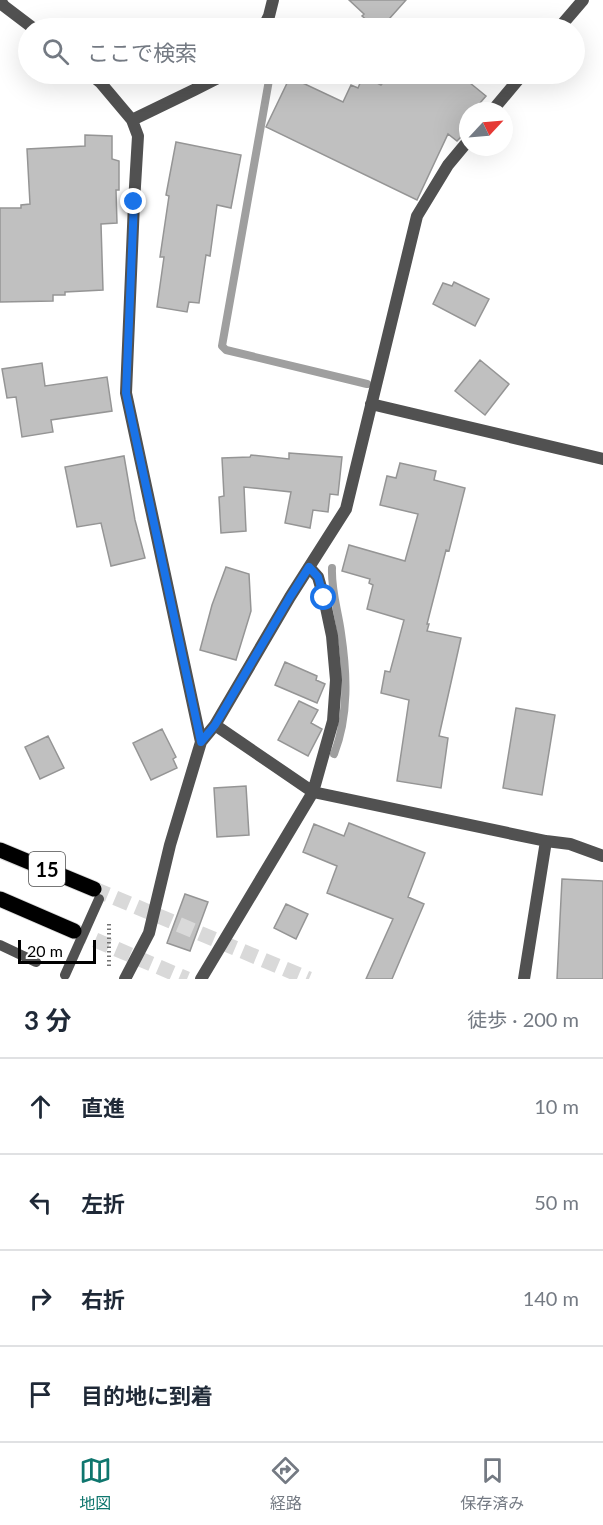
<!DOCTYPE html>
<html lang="ja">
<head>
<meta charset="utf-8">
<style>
  body { margin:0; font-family:Lato,"Noto Sans JP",sans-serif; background:#f2f2f3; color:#1f2937 }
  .compass { position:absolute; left:459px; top:102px; width:54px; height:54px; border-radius:50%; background:#fff; box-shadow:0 6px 24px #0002; rotate:64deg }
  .scale { position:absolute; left:18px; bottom:15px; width:78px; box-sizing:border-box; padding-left:6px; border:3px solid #000; border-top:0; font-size:16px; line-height:21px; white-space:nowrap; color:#000; -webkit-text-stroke:4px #fff; paint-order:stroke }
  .stop { position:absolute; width:18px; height:18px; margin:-14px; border:4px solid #1a73e8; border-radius:50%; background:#fff }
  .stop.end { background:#1a73e8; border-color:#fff; box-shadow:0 2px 6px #0008 }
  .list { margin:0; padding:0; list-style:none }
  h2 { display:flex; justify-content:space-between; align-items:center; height:78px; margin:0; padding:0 24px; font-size:26px }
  h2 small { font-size:20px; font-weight:400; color:#747a83 }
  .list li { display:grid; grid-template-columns:39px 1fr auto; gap:18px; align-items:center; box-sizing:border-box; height:96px; padding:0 24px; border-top:2px solid #e0e1e3 }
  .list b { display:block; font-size:22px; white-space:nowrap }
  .list em { font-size:20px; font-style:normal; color:#747a83 }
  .icon { flex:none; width:33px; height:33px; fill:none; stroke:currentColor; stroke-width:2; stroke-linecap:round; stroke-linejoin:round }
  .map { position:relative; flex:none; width:603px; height:979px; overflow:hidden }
  .search { position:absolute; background:#fff; box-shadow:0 6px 24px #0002; left:18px; right:18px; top:18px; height:66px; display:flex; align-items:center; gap:15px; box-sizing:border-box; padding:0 21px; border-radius:33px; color:#747a83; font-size:22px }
  .sheet { height:462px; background:#fff }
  nav { display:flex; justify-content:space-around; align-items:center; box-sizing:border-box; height:84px; border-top:2px solid #e0e1e3; background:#fff; font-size:16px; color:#747a83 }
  nav a { display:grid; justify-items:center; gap:3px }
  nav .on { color:#0f766e }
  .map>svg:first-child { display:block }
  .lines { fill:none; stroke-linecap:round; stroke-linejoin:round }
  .stream { stroke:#9f9f9f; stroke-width:8 }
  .building { fill:#c0c0c0; stroke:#959595; stroke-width:1.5 }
  .primary-tunnel { stroke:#d9d9d9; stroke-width:15; stroke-dasharray:15 8; stroke-linecap:butt }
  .primary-casing { stroke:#dbdbdb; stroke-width:17 }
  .path { stroke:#737373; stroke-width:4; stroke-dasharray:1.5 3; stroke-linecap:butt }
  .lane { stroke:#515151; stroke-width:10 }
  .street { stroke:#515151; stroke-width:12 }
  .primary { stroke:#000; stroke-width:15 }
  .route { stroke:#1a73e8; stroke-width:8 }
  .labels { text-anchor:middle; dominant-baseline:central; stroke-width:5; stroke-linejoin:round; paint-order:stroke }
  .shield { fill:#fff; stroke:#4c4c4c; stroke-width:1.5 }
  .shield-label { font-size:20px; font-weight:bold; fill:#000 }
</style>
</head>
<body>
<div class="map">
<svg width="603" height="979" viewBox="0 0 603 979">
  <rect width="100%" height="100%" fill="#fff"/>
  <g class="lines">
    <!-- stream -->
    <path class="stream" d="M 269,80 L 222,346 L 226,350 L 367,384
      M 332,568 C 331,590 338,611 341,633 C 347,673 349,716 334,754"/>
  </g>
  <!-- building -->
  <path class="building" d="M 349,0 L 406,0 L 381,28 L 376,28 L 362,16 L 364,14 Z
    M 390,74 L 459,74 L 486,96 L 473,111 L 468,111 L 468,130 L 457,141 L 448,134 L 417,200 L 266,127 L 290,77 L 343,102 L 351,85 L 358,88 L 363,76 L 381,85 Z
    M 85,135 L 112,136 L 112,159 L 119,161 L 119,190 L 116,190 L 117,223 L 101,224 L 103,290 L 65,292 L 65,295 L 53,295 L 53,301 L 0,302 L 0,208 L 21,208 L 21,205 L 30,204 L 27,149 L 85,146 Z
    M 176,142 L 241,155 L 231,208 L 217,205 L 210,256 L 206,255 L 199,303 L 189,302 L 187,312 L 157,307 L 164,257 L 160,257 L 169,196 L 166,195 Z
    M 454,282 L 489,299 L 475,326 L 433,304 L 443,283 L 452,286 Z
    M 480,360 L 509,384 L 485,415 L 455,391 Z
    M 42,363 L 45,386 L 107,377 L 112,411 L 51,420 L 53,432 L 22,437 L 16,397 L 7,398 L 2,369 Z
    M 289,453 L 342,457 L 338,495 L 330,494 L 328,512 L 313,510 L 310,528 L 285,523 L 291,492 L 244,487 L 246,531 L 221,533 L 219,497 L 224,496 L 222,458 L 250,457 L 251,455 L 289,459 Z
    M 124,456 L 135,520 L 145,558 L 111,566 L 101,523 L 77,527 L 65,467 Z
    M 400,463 L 436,471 L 434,480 L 465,488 L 449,551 L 446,550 L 427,624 L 429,624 L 427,631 L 461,638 L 439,736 L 448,738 L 441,788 L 397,781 L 409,700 L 381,693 L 385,671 L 390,672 L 404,620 L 367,609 L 373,585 L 369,583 L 370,579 L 342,571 L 349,545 L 405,561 L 418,514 L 380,505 L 387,476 L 396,478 Z
    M 226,567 L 249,574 L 251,611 L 236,660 L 200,650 L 212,605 Z
    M 285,662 L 317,676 L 316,680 L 325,684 L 317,703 L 275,685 Z
    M 299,701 L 318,710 L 311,723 L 322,729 L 308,756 L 278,740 Z
    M 516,708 L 555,715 L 542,795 L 503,788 Z
    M 162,729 L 176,757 L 173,759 L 177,768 L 151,780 L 133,743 Z
    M 48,736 L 64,768 L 40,779 L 25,747 Z
    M 246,786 L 249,835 L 217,837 L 214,788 Z
    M 349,823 L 425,853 L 408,897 L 424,904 L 392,979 L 366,979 L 393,919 L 327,893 L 337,866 L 303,852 L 314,824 L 344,836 Z
    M 562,879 L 603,881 L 603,979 L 557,979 Z
    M 185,894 L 208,902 L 190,951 L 167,943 Z
    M 286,904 L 308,914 L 296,939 L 274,928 Z"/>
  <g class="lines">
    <!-- primary-tunnel -->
    <path class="primary-tunnel" d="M 94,889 L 309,979
      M 74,931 L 187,979"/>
    <defs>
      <path id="primary" d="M 0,850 L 94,889
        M 0,899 L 74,931"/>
    </defs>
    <!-- primary casing -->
    <use href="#primary" class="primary-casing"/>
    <!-- path -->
    <path class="path" d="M 109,924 L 109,968"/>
    <!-- lane -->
    <path class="lane" d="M 0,945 L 36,962
      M 65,975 L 99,899"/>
    <!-- street -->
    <path class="street" d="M 0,0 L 4,6 L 33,28
      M 263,28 L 269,16 L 273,0
      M 559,28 L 583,0
      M 90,74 L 100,82 L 132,120 L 138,136 L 134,203 L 126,393 L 201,742
      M 492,111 L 523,74
      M 132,120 L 194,90 L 226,74
      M 371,404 L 603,459
      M 215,725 L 313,792 L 546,841 L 570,844 L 603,856
      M 125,979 L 149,933 L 170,845 L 201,742 L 215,725 L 290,597 L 346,509 L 417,216 L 448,165 L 468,141
      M 201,979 L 313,792 L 333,721 L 336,680 L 332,636 L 324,598 L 318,577 L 309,567
      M 524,979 L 546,841"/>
    <!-- primary -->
    <use href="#primary" class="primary"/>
  </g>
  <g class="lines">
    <!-- route -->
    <path class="route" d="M 134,202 L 126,393 L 201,742 L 215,725 L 290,597 L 309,567 L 318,577 L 324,598"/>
  </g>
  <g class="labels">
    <!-- shield labels -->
    <rect class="shield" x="29" y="852" width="36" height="34" rx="4.5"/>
    <g class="shield-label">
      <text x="47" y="869">15</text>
    </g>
  </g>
</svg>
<svg class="compass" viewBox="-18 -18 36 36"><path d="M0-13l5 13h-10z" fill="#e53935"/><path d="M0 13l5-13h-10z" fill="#747a83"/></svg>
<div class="scale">20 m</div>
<div class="stop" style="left:324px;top:598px"></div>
<div class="stop end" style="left:134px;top:202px"></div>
<div class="search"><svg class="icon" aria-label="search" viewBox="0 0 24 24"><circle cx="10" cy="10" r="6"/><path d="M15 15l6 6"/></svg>ここで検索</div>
</div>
<section class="sheet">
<h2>3 分<small>徒歩 · 200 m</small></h2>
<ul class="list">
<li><svg class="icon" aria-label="ahead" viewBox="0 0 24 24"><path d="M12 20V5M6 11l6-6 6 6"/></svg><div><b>直進</b></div><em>10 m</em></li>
<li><svg class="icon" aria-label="left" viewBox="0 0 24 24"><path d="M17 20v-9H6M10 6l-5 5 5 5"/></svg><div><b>左折</b></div><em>50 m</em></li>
<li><svg class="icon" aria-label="right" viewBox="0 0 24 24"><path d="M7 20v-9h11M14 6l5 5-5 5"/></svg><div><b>右折</b></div><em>140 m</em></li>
<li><svg class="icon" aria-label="arrive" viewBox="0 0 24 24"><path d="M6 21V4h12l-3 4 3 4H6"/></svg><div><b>目的地に到着</b></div></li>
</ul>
</section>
<nav>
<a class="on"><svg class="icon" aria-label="map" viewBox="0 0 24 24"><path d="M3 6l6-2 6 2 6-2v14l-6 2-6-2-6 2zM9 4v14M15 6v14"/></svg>地図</a>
<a><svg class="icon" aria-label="directions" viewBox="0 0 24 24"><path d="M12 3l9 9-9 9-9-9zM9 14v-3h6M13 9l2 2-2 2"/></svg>経路</a>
<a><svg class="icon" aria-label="saved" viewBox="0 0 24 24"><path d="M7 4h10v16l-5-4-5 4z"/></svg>保存済み</a>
</nav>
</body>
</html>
